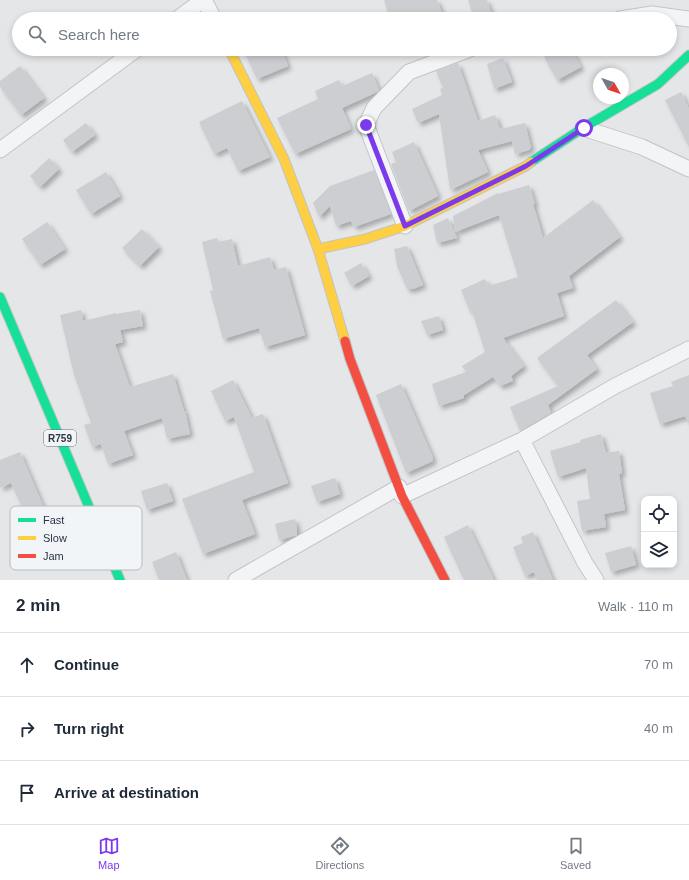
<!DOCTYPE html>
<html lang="en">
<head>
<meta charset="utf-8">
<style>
  body { margin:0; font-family:Arial,sans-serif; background:#f6f6f7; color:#1f2937 }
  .controls { position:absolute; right:12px; bottom:12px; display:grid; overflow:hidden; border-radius:8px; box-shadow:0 2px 6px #0003 }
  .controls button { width:36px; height:36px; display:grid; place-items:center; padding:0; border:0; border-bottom:1px solid #e0e1e3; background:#fff; color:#1f2937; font:20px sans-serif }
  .compass { position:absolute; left:593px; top:68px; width:36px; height:36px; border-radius:50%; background:#fff; box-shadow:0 2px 6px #0003; rotate:130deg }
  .stop { position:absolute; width:12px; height:12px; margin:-9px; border:3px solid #7c3aed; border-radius:50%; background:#fff }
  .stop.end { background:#7c3aed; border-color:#fff; box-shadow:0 1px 4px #0008 }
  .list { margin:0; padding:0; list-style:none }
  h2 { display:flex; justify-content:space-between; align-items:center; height:52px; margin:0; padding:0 16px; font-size:17px }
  h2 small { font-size:13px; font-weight:400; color:#747a83 }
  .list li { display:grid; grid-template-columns:26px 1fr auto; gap:12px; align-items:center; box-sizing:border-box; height:64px; padding:0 16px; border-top:1px solid #e0e1e3 }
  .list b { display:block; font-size:15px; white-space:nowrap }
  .list em { font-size:13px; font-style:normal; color:#747a83 }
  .icon { flex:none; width:22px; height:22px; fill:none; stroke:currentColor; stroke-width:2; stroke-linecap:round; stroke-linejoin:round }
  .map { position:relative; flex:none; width:689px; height:580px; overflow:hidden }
  .search { position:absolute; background:#fff; box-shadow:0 2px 6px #0003; left:12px; right:12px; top:12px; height:44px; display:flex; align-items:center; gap:10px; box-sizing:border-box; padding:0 14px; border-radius:22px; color:#747a83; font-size:15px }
  .sheet { height:244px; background:#fff }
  nav { display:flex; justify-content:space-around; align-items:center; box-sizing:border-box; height:56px; border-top:1px solid #e0e1e3; background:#fff; font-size:11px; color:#747a83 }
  nav a { display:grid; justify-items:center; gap:2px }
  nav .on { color:#7c3aed }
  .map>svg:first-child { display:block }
  .building { fill:#ccced1; filter:url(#shadow) }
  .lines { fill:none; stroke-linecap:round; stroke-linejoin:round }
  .street-casing { stroke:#c2c4c6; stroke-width:17 }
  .fast-casing { stroke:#c2c4c6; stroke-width:11 }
  .slow-casing { stroke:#c2c4c6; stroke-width:11 }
  .jam-casing { stroke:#c2c4c6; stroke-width:11 }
  .street { stroke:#f3f4f6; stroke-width:15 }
  .fast { stroke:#16e098; stroke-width:9 }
  .slow { stroke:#ffcf43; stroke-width:9 }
  .jam { stroke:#f24e42; stroke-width:9 }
  .route { stroke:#7c3aed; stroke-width:5 }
  .labels { text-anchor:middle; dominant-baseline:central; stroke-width:3; stroke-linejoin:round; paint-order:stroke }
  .shield { fill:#f2f5f8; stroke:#666f79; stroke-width:1 }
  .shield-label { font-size:10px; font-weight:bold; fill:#2a3643 }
  .key { fill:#f2f5f8; stroke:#b6bcc2; stroke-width:1 }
  .key-label { font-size:11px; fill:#2a3643 }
</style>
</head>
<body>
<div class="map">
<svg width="689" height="580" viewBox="0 0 689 580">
  <defs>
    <filter id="shadow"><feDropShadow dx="3.5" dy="3.5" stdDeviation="2" flood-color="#0004"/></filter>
  </defs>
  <rect width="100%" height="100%" fill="#e4e6e8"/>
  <!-- building -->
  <path class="building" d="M 384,0 L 437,0 L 444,19 L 390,19 Z
    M 468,0 L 487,0 L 493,19 L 474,19 Z
    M 243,49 L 281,49 L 288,66 L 257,79 Z
    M 427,49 L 444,49 L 429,55 Z
    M 559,49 L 571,49 L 581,67 L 557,80 L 544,57 Z
    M 503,58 L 512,82 L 494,89 L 487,64 Z
    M 458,63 L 478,121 L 495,115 L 500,129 L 525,123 L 531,148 L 529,150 L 515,154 L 512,141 L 478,150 L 488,172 L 450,190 L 439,114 L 418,123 L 412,109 L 442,95 L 440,89 L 443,88 L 436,71 Z
    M 20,66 L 44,98 L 21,115 L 0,87 L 0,81 Z
    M 372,73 L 379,90 L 377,92 L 342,108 L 351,129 L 295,154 L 277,118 L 318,99 L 315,91 L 339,80 L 342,86 Z
    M 681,92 L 689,109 L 689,147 L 665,100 Z
    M 242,101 L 270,157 L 238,171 L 227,148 L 214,154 L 199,122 Z
    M 86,123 L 95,135 L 72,152 L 63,140 Z
    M 414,142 L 438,196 L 409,211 L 391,164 L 396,162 L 392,152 Z
    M 49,158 L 59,169 L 40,187 L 30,176 Z
    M 374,170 L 391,214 L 354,227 L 351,221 L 336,226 L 330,206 L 319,217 L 313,203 L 330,186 Z
    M 106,172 L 120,196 L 91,214 L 76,190 Z
    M 529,185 L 535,204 L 533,204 L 543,238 L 593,200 L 620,237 L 569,276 L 573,288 L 557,293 L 564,316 L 503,338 L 524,366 L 511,376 L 513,381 L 500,386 L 493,377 L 464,395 L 464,398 L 439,406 L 432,384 L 466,372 L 462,366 L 485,352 L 472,311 L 470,312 L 461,290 L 485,279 L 488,286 L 518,277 L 499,215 L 455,232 L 453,216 L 498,193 L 498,194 Z
    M 448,218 L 457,238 L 437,243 L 433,225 Z
    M 47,222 L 65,249 L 40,265 L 22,239 Z
    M 142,229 L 159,247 L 140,266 L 122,248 Z
    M 217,238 L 218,242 L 232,239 L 238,266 L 270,257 L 274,270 L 286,267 L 305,335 L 265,347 L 259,328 L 223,339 L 210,291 L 213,290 L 202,242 Z
    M 407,246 L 423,285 L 413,289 L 407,289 L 397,266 L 394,249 Z
    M 361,263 L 369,276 L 352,286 L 344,273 Z
    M 616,300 L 633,322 L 587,355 L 597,369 L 548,405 L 551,413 L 520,431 L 510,407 L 558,386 L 537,358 Z
    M 81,310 L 83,321 L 116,313 L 116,314 L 140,310 L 143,326 L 120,330 L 123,342 L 115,344 L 130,387 L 173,374 L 184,411 L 185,411 L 190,434 L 167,439 L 162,418 L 124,431 L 133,455 L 108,464 L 101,444 L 92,447 L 84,425 L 91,423 L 74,375 L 60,315 Z
    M 439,316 L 443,330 L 427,335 L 421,321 Z
    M 689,375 L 689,424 L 685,416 L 660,424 L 650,393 L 673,386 L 671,382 Z
    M 233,380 L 252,418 L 263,414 L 288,483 L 242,500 L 255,534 L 203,554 L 182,499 L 254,472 L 234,417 L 225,421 L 211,391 Z
    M 401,384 L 433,458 L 432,458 L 433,461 L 406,473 L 376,395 Z
    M 601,434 L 606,453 L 619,451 L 622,473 L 619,474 L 625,510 L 604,514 L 606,527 L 582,531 L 577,501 L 590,499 L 586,468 L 558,477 L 550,451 L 581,442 L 580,440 Z
    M 20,452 L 49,520 L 31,528 L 11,483 L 0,488 L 0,460 Z
    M 335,478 L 340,494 L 317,502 L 311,486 Z
    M 167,483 L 173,501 L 147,510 L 141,491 Z
    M 295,519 L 297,529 L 297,535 L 294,536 L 279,540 L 275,524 Z
    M 468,525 L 494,580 L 464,580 L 444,537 Z
    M 533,532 L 553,580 L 537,580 L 534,572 L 525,576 L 513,547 L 523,543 L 521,537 Z
    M 631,546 L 636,565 L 611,572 L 605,553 Z
    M 176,552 L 187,580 L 159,580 L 152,562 Z"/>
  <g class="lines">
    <defs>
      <path id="street" d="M 204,0 L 214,19
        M 177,19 L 203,0
        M 620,19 L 652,14 L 689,19
        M 583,128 L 642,147 L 689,169
        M 0,150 L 137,49
        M 405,226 L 366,125 L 374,108 L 409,72 L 470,49
        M 522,440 L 585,563 L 596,580
        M 402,496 L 522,440 L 615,386 L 689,349
        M 236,580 L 399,487"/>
      <path id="fast" d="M 531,162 L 583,128 L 658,84 L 689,55
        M 0,297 L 120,580"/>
      <path id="slow" d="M 229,49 L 284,159 L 318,249 L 345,341
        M 318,249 L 365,239 L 405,226 L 526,166 L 531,162"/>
      <path id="jam" d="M 345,341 L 350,359 L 402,496 L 445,580"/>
    </defs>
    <!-- street casing -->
    <use href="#street" class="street-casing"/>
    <!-- fast casing -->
    <use href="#fast" class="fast-casing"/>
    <!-- slow casing -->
    <use href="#slow" class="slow-casing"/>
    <!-- jam casing -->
    <use href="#jam" class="jam-casing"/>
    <!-- street -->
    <use href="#street" class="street"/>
    <!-- fast -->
    <use href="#fast" class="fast"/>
    <!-- slow -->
    <use href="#slow" class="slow"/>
    <!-- jam -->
    <use href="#jam" class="jam"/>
  </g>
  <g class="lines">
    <!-- route -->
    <path class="route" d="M 366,125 L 405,226 L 526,166 L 584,128"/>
  </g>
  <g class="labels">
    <!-- shield labels -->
    <rect class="shield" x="44" y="430" width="32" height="16" rx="3"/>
    <g class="shield-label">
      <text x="60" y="438">R759</text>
    </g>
  </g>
  <!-- legend -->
  <rect x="10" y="506" width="132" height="64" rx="6" class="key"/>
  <rect x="18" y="518" width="18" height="4" fill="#16e098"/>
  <rect x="18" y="536" width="18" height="4" fill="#ffcf43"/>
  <rect x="18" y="554" width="18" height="4" fill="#f24e42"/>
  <g class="key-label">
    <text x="43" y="524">Fast</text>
    <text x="43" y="542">Slow</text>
    <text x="43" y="560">Jam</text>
  </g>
</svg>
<div class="controls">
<button><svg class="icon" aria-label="locate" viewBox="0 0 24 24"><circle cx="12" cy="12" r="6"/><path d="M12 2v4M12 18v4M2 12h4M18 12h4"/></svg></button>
<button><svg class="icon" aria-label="layers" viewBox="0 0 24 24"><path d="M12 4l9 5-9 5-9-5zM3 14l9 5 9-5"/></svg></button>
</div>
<svg class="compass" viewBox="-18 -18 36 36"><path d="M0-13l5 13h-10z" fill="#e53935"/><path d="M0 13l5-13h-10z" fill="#747a83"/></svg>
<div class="stop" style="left:584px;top:128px"></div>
<div class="stop end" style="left:366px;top:125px"></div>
<div class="search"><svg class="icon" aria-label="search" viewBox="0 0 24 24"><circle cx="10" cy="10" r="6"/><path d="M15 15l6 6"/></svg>Search here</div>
</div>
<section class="sheet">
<h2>2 min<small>Walk · 110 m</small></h2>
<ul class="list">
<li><svg class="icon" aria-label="ahead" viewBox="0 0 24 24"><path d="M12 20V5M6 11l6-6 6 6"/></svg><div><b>Continue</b></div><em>70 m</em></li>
<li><svg class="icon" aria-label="right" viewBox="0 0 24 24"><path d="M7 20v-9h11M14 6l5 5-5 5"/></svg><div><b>Turn right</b></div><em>40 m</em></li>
<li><svg class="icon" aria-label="arrive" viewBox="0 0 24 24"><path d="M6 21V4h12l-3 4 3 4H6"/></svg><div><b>Arrive at destination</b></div></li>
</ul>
</section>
<nav>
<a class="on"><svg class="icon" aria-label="map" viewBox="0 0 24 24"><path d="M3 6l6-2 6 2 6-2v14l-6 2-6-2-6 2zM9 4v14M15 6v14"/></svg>Map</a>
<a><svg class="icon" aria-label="directions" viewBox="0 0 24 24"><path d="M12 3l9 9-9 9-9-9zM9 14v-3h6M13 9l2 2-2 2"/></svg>Directions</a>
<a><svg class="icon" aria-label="saved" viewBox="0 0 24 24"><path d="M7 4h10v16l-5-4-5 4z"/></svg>Saved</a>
</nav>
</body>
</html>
